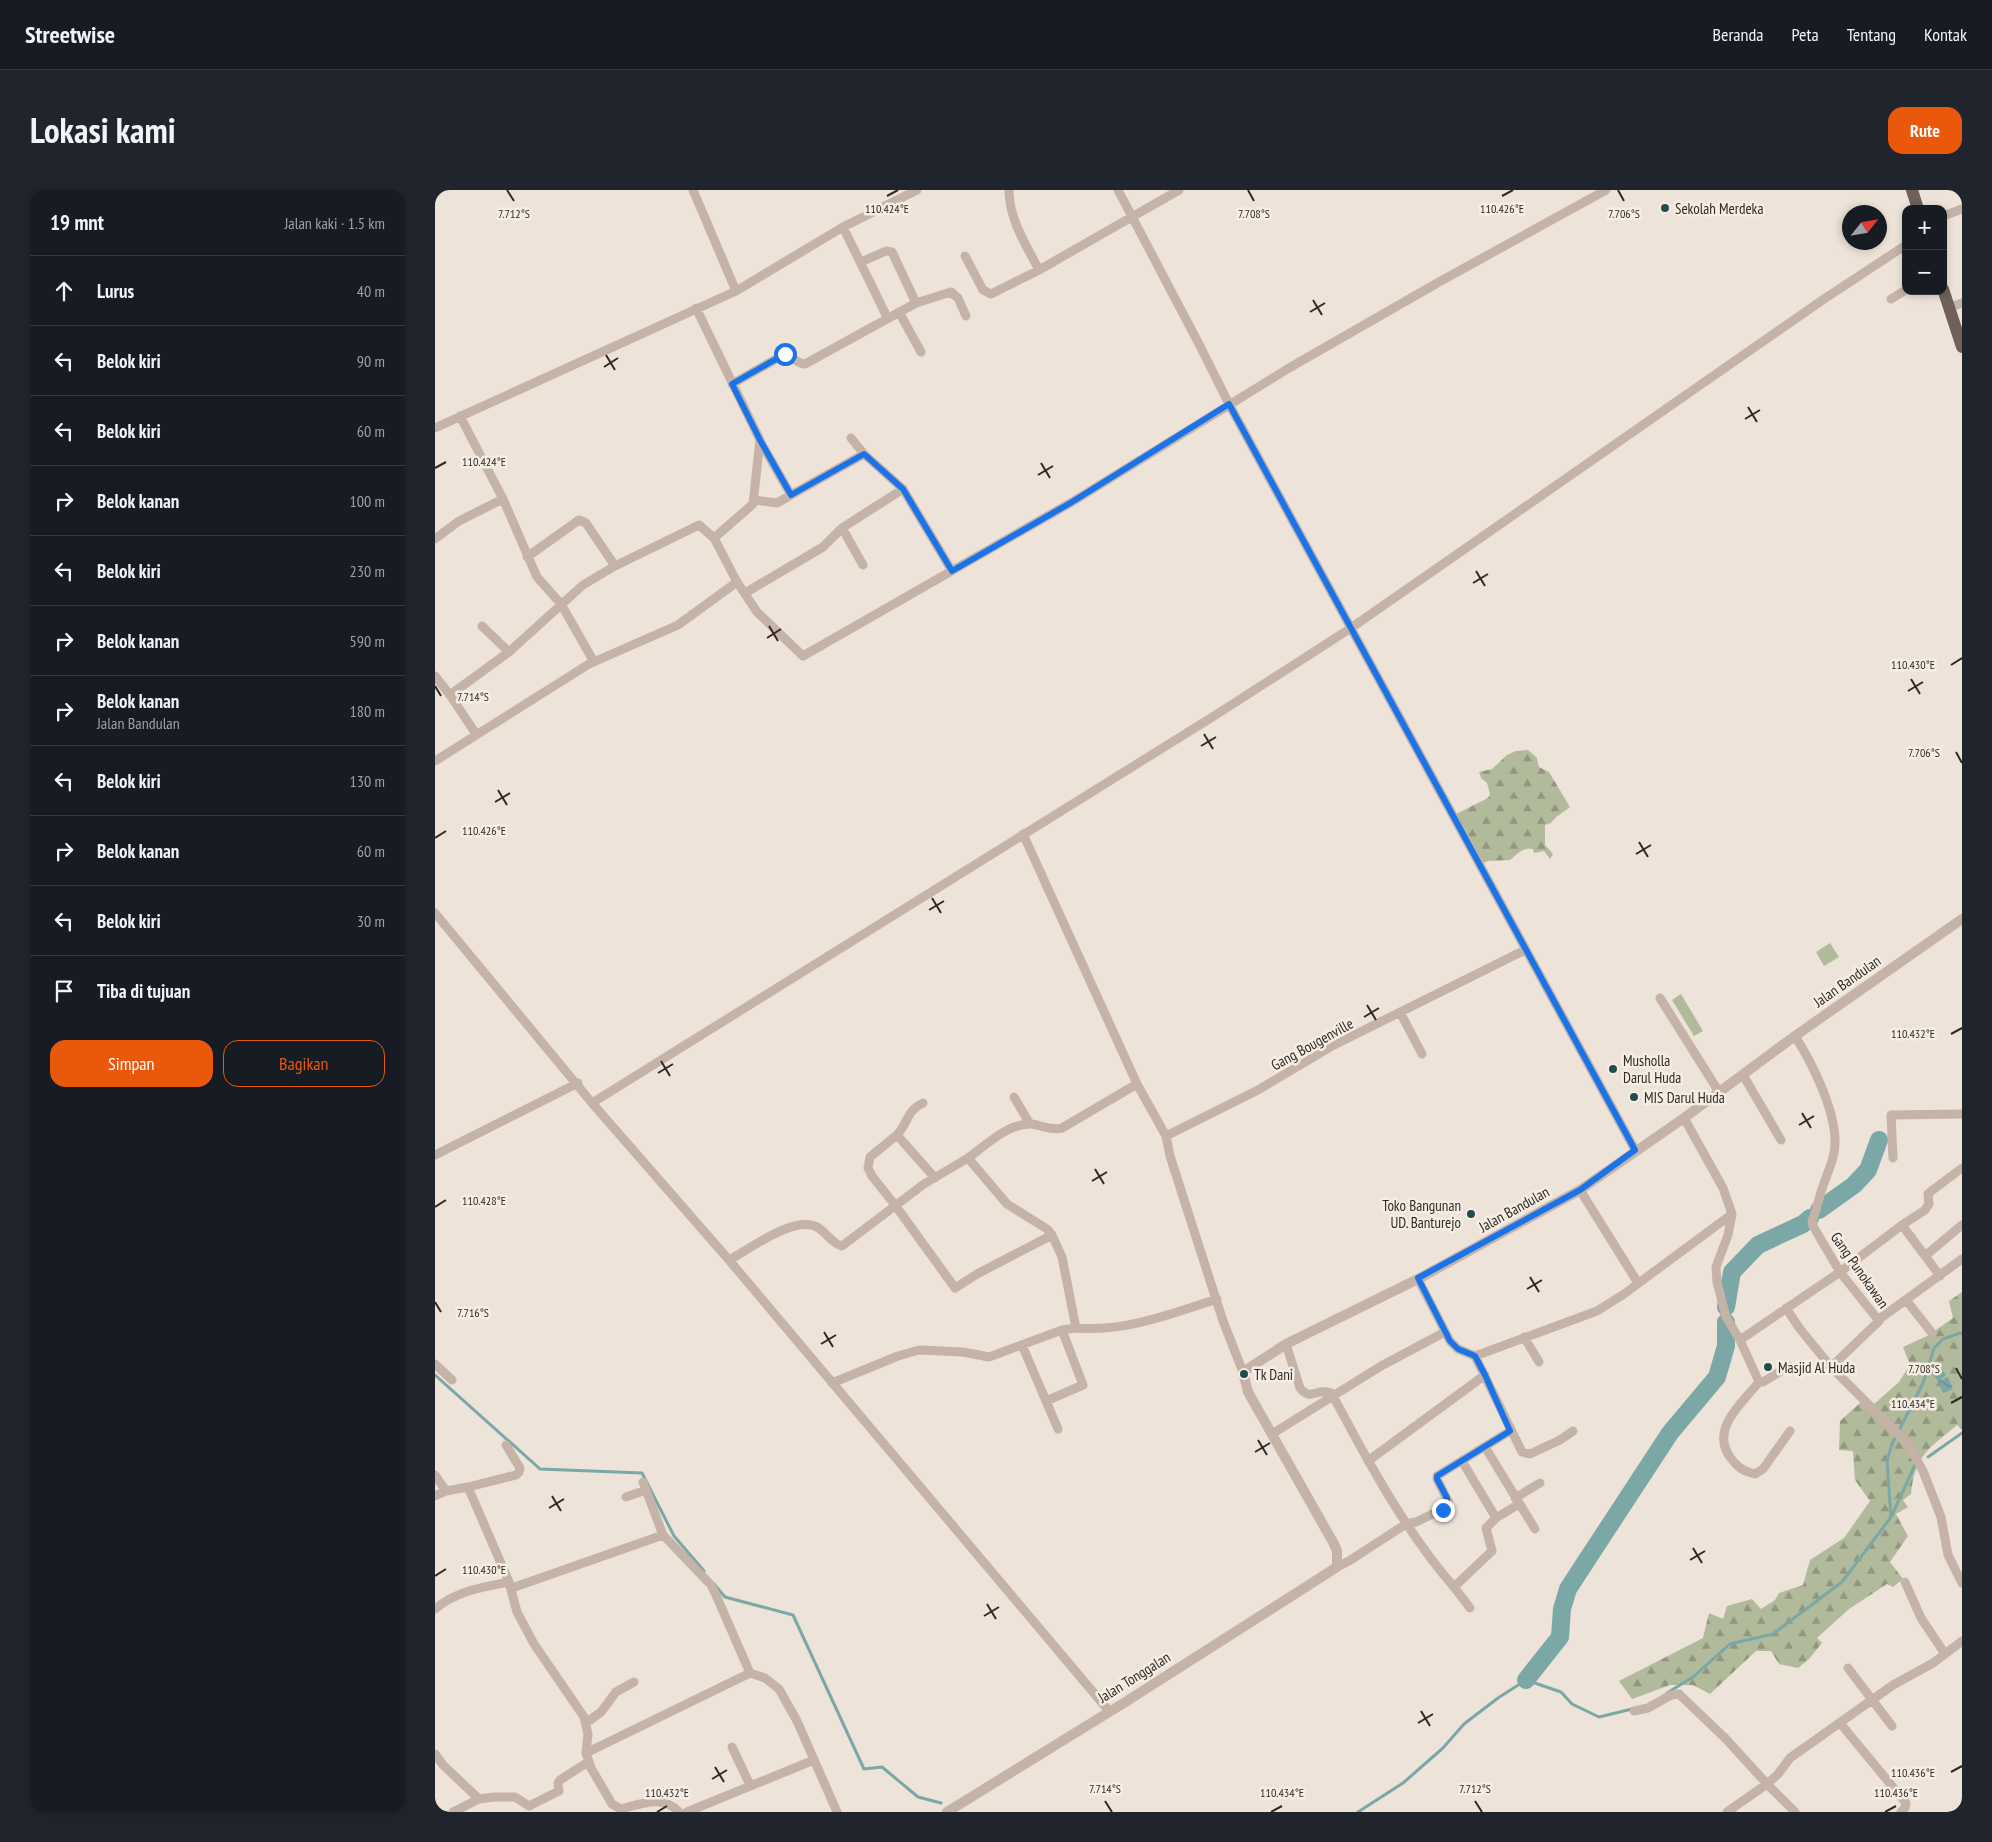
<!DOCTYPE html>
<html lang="id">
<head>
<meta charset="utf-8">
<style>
  body { margin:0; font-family:"PT Sans Narrow",sans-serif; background:#20242c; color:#f1f3f6 }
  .controls { position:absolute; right:15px; top:15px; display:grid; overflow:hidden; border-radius:10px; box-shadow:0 2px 8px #0003 }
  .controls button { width:45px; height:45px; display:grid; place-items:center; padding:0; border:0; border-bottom:1px solid #363941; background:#171b24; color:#f1f3f6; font:25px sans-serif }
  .compass { position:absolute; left:1407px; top:15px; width:45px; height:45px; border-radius:50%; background:#171b24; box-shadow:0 2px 8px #0003; rotate:59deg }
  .stop { position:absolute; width:15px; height:15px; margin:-11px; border:4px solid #1a73e8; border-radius:50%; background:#fff }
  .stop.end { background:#1a73e8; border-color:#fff; box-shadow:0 1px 5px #0008 }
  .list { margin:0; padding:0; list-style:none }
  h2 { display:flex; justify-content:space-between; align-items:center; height:65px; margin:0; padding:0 20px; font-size:21px }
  h2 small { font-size:16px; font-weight:400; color:#9ea1a6 }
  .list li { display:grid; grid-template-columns:32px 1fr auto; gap:15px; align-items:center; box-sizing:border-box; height:70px; padding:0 20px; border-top:1px solid #363941 }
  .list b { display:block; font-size:19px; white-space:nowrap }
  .list p { margin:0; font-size:16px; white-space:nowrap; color:#9ea1a6 }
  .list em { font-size:16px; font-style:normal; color:#9ea1a6 }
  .actions { display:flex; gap:10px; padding:15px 20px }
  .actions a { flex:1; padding:11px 0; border:1px solid #ea580c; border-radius:15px; text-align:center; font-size:18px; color:#ea580c }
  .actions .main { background:#ea580c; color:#fff }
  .icon { flex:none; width:28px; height:28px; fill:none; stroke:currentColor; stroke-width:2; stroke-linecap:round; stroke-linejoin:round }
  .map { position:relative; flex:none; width:1527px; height:1622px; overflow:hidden; border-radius:15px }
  header { display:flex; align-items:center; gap:30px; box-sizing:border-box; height:70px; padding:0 25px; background:#171b24; border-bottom:1px solid #363941 }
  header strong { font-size:24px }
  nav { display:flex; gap:28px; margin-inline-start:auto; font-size:18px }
  .intro { display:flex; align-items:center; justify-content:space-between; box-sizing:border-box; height:120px; padding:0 30px }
  h1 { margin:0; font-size:35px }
  .button { padding:12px 22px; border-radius:15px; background:#ea580c; color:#fff; font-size:18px; font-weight:700 }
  main { display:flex; gap:30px; padding:0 30px }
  aside { flex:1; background:#171b24; border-radius:15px; box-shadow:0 2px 8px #0003 }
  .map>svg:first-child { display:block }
  .grass { fill:#b1ba9b }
  .forest { fill:url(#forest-firs) }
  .water { fill:url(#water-waves) }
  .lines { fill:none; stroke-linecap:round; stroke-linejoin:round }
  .stream { stroke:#7ba7a7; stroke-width:3 }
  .river { stroke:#7ba7a7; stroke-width:18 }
  .minor { stroke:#c4b3a6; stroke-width:9 }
  .tertiary { stroke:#c4b3a6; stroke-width:10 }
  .primary { stroke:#716059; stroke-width:12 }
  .route { stroke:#1a73e8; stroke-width:6 }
  .ticks { fill:none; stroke:#312926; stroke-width:2 }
  .poi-dot { fill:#214c4d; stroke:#f6ede4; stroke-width:2 }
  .labels { text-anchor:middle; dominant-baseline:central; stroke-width:5; stroke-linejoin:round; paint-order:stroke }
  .poi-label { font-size:15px; fill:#312926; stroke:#f6ede4; text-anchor:start }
  .street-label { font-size:15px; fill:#312926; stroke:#f6ede4 }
  .ticks-label { font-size:12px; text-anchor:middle; fill:#312926; stroke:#f6ede4; stroke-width:5; stroke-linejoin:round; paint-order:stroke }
</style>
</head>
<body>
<header>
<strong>Streetwise</strong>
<nav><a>Beranda</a><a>Peta</a><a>Tentang</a><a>Kontak</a></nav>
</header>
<div class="intro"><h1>Lokasi kami</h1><a class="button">Rute</a></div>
<main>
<aside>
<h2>19 mnt<small>Jalan kaki · 1.5 km</small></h2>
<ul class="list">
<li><svg class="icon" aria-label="ahead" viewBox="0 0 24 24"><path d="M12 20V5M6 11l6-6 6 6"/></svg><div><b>Lurus</b></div><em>40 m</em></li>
<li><svg class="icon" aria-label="left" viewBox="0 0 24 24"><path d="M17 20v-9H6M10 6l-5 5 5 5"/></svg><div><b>Belok kiri</b></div><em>90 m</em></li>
<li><svg class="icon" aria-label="left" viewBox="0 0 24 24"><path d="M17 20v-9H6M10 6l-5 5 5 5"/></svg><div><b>Belok kiri</b></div><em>60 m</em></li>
<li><svg class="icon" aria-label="right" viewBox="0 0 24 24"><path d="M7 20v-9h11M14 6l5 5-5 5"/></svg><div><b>Belok kanan</b></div><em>100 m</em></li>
<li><svg class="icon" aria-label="left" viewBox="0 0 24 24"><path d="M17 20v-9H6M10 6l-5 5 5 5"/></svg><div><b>Belok kiri</b></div><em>230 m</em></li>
<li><svg class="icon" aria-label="right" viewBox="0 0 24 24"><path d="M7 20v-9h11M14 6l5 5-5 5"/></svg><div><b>Belok kanan</b></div><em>590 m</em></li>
<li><svg class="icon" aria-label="right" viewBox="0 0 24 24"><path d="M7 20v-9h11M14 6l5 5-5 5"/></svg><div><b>Belok kanan</b><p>Jalan Bandulan</p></div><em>180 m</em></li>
<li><svg class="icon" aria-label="left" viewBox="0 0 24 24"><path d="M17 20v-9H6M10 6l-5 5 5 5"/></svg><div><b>Belok kiri</b></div><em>130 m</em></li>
<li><svg class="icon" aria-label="right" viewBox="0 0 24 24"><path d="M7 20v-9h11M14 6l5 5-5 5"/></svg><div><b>Belok kanan</b></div><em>60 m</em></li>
<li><svg class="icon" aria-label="left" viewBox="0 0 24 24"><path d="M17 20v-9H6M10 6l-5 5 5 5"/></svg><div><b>Belok kiri</b></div><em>30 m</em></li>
<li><svg class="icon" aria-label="arrive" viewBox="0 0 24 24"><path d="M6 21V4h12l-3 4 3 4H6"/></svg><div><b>Tiba di tujuan</b></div></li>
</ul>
<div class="actions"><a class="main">Simpan</a><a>Bagikan</a></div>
</aside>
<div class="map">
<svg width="1527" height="1622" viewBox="0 0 1527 1622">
  <defs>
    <pattern id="forest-firs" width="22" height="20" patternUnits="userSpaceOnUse" patternTransform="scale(1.25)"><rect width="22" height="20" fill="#b1ba9b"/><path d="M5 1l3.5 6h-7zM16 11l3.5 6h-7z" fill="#91977e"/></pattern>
    <pattern id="water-waves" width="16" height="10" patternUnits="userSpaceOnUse" patternTransform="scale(1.25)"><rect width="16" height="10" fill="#7ba7a7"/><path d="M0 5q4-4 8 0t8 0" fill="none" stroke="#658888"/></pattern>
  </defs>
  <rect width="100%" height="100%" fill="#ede3d9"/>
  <!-- grass -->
  <path class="grass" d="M 1395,753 L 1404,767 L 1389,776 L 1381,762 Z
    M 1246,804 L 1268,841 L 1259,846 L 1237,810 Z"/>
  <!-- forest -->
  <path class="forest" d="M 1093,560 L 1102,568 L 1104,577 L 1114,582 L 1135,617 L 1120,628 L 1116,633 L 1110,635 L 1110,655 L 1118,664 L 1115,669 L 1109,661 L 1099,663 L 1098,659 C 1086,658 1084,663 1075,670 L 1053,671 L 1045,674 L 1019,625 L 1053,608 L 1055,604 L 1052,593 L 1046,588 L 1044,582 L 1057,579 L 1072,565 L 1081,561 Z
    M 1527,1102 L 1527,1240 L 1522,1235 C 1494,1259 1480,1264 1476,1304 L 1468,1310 L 1473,1317 L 1461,1324 L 1473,1346 L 1455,1372 L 1468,1389 L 1458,1397 L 1452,1394 L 1414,1419 L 1382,1448 L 1387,1453 L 1374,1469 L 1363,1478 L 1344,1474 L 1336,1461 L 1321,1461 L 1275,1504 L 1258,1495 L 1235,1495 L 1197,1509 L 1184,1491 L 1268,1448 L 1274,1423 L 1288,1429 L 1292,1416 L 1317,1409 L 1326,1419 L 1340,1410 L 1344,1403 L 1368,1395 L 1375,1370 L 1409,1348 L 1435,1311 L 1420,1290 L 1418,1261 L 1404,1260 L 1405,1231 L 1425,1213 L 1439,1214 L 1464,1192 L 1475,1175 L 1468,1157 L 1492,1146 L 1518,1128 L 1514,1111 Z"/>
  <!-- water -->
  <path class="water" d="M 1502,1173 L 1511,1185 L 1504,1191 L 1513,1187 L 1518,1199 L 1508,1203 L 1503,1191 L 1493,1179 Z"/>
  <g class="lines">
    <!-- stream -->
    <path class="stream" d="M 0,1185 L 105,1279 L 207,1283 L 239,1346 L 269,1381
      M 1493,1267 L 1527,1243
      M 1456,1327 L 1452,1270 L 1457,1254 L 1488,1193 L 1499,1158 L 1508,1149 L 1525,1143 L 1527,1144
      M 279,1394 L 290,1407 L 358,1425 L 429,1579 L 447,1577 L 483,1607 L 506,1613
      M 1232,1503 L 1258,1487 L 1295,1454 L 1338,1444 L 1407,1392 L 1456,1327 L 1480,1275
      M 923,1622 L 968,1593 L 1008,1558 L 1029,1534 L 1063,1508 L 1091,1490 L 1126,1502 L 1137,1514 L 1164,1527 L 1197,1519"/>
    <!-- river -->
    <path class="river" d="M 1384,1020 L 1419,995 L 1433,980 L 1444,950
      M 1291,1117 L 1297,1082 L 1323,1055 L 1368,1034 L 1375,1028
      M 1091,1490 L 1125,1447 L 1127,1419 L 1133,1399 L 1144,1382 L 1235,1243 L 1282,1187 L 1291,1156 L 1291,1132"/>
    <!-- minor -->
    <path class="minor" d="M 258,0 L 301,101
      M 574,0 C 574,29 591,55 604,80
      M 683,0 L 765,156 L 794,214 L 1200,960
      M 1508,26 L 1527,19
      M 408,37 L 452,127
      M 530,66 L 548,100 L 556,104 L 604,80 L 744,0
      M 426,72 L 451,61 L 457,62 L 481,113
      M 1456,109 L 1471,100
      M 261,118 L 325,250 L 318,314 L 279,348
      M 1514,118 L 1527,113
      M 464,122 L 486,162
      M 297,194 L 350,164 C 358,165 361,174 370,174 L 481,113 L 516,102 L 523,108 L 531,126
      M 25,226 L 68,309 L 102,387 L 126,414 L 159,472
      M 0,238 L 301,101 L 408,37 L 482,0
      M 416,248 L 429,264 L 468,299 L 517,381
      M 325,251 L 356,305 L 429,264
      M 320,310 L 342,313 L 356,305
      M 407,338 L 428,375
      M 0,349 L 24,331 L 68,309
      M 92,367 L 144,330 L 151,333 L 180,376
      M 310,403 L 388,357 L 407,338 L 468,299
      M 47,436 L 74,462
      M 0,486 L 15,505 L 41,544
      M 15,505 L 74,462 L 148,395 L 180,376 L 264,335 L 279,348 L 302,392 L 322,422 L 368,466 L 637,312 L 854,178 L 1004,92 L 1171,0
      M 0,571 L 154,474 L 243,435 L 302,392
      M 588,644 L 702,894 L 731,946 L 735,966 L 788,1131 L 808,1182
      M 0,723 L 157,913 L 294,1070 L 674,1521
      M 1225,808 L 1284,902
      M 965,822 L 987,864
      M 1360,846 C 1377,873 1399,917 1400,950 C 1401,968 1391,985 1386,1002 C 1383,1012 1381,1022 1377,1031 L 1378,1036 L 1405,1082 L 1444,1131 L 1396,1177
      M 1308,885 L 1346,950
      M 579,907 L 595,934
      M 157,913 L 779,526 L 916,438 L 1386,111 L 1471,55
      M 488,913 C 471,921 474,932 462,945 L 500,988
      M 462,945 L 435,967 L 433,978 L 437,986 L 460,1015 L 520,1098 L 542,1084 L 617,1045 L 627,1067 L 641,1138 C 690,1142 736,1124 782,1109
      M 731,946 L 823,900 L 899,855 L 1090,760
      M 0,965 L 143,893
      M 533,968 C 550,956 573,933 596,934 C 606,935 617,941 627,938 L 702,894
      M 1458,968 L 1456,925 L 1527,924
      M 1145,1000 L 1203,1093
      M 1297,1024 L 1293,1045 L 1281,1077 L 1282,1092 L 1291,1127 L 1305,1150 L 1324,1192 L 1328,1192 L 1354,1176
      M 1467,1035 L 1505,1086
      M 1490,1066 L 1527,1035
      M 294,1070 C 315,1059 359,1025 382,1037 C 391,1042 397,1054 407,1056 L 489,994 L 533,968 L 572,1014 L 612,1039 L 617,1045
      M 983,1089 L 1015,1151 L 1023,1159 L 1040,1166 L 1162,1121 L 1189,1104 L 1297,1024 L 1288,998 L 1249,928
      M 1471,1110 L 1497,1143
      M 1351,1118 L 1365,1139 L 1396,1177 L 1473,1254 L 1488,1281 L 1506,1327 L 1513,1365 L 1527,1393
      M 1443,1130 L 1527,1069
      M 1089,1147 L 1104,1172
      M 1305,1150 L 1405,1082 L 1467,1035 L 1490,1020 L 1494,1014 L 1493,1004 L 1495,1002 L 1527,978
      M 851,1154 L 865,1198 C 876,1212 882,1197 896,1203 C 909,1225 920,1248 933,1270 C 958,1315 985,1358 1019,1397 L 1057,1361 L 1051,1338 L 1061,1328
      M 587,1155 L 623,1239
      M 1040,1166 L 1087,1262 L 1095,1264 L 1125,1250 L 1138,1241
      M 0,1174 L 17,1190
      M 1324,1192 C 1307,1213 1275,1239 1295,1267 C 1303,1278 1308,1281 1320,1284 L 1328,1279 L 1355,1241
      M 397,1193 L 463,1166 L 484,1160 L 528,1162 L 554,1167 L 627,1140 L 641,1138
      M 611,1211 L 648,1195 L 627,1140
      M 837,1244 L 946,1176 L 1010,1142
      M 1050,1257 L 1100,1339
      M 933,1271 L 1050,1185
      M 1027,1271 L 1061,1328 L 1084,1314
      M 0,1285 L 11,1301 L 33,1297 L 74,1392
      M 208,1292 L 228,1345
      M 33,1297 L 81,1285 L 84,1282 L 85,1278 L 71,1255
      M 0,1306 L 11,1301
      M 191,1307 L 211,1300
      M 1080,1308 L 1105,1293
      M 902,1377 L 914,1371 L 971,1334 L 981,1332 L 1010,1318 L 1013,1311 L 1002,1289 L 1002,1286 L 1075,1241
      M 1470,1392 L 1486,1428 L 1510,1464
      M 1019,1397 L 1035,1418
      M 77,1398 L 228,1345 L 276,1395 L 281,1405 L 315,1483 L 151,1563
      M 0,1419 C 21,1401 48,1397 74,1392 L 82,1422 L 99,1454 L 149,1527 L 153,1544 L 151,1563 L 156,1578 L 177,1614 L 186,1619 C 206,1614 228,1604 244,1622
      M 1413,1478 L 1457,1536
      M 315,1483 L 330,1488 L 344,1499 L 362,1531 L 402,1622
      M 1199,1521 L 1213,1518 L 1236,1505 L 1244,1504 L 1291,1549 L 1332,1594 L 1292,1622
      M 151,1533 L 166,1522 L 181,1502 L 199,1492
      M 1405,1533 L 1471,1613 L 1470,1618 L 1466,1622
      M 297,1557 L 315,1595
      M 0,1564 L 8,1575 L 44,1609
      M 18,1622 L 44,1609 L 59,1607 L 80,1607 L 94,1616 L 124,1601 L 123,1593 L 125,1590 L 153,1572
      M 252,1622 L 379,1570
      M 1360,1622 L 1332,1594 L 1343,1584 L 1355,1568 L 1458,1495 L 1498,1473 L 1527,1451"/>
    <!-- tertiary -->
    <path class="tertiary" d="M 512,1622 L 692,1511 L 902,1377 L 902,1361 L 899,1354 L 813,1202 L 808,1182 L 851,1154 L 983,1089 L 1145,1000 L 1249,928 L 1360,846 L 1527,729"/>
    <!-- primary -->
    <path class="primary" d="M 1477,0 L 1483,19
      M 1508,99 L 1527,157"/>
  </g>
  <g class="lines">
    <!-- route -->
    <path class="route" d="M 350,164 L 297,194 L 325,250 L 356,305 L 429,264 L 468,299 L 517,381 L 637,312 L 794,214 L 1200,960 L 1145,1000 L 983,1088 L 1015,1151 L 1023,1159 L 1040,1166 L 1050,1185 L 1075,1241 L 1002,1286 L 1002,1289 L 1012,1308 L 1012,1317 L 1008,1320"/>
  </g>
  <!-- ticks -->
  <path class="ticks" d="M 72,0 L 79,11M 813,0 L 819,11M 1183,0 L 1189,11M 452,6 L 463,0M 1067,6 L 1078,0M 878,110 L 887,125M 875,122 L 890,113M 171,165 L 180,180M 169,177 L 183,168M 1313,217 L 1322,232M 1310,229 L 1325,220M 606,273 L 615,288M 0,278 L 11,272M 603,285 L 618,276M 1041,381 L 1050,396M 1038,393 L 1053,384M 334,436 L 343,451M 332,448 L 346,439M 1516,475 L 1527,468M 1476,489 L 1485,504M 0,496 L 6,506M 1473,501 L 1488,492M 769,544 L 778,559M 766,556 L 781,547M 1521,562 L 1527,573M 63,600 L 72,615M 60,612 L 75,603M 0,648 L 11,641M 1204,652 L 1213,667M 1201,664 L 1216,655M 497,708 L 506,723M 494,720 L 509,711M 932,815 L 941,830M 929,827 L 944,818M 1516,844 L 1527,838M 226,871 L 235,886M 223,883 L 238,874M 1367,923 L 1376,938M 1364,935 L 1379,926M 660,979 L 669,994M 657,991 L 672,982M 0,1017 L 11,1010M 1095,1087 L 1104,1102M 1092,1099 L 1107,1090M 0,1112 L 6,1122M 389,1142 L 398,1157M 386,1154 L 401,1145M 1521,1178 L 1527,1189M 1516,1213 L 1527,1207M 823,1250 L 832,1265M 820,1262 L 835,1253M 117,1306 L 126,1321M 114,1318 L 129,1309M 1258,1358 L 1267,1373M 1255,1370 L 1270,1361M 0,1386 L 11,1379M 552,1414 L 561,1429M 549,1426 L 564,1417M 986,1521 L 995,1536M 983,1533 L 998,1524M 280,1577 L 289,1592M 1516,1582 L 1527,1576M 277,1589 L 292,1580M 670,1611 L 677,1622M 1040,1611 L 1047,1622M 222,1622 L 232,1616M 836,1622 L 847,1616M 1450,1622 L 1461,1616"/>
  <!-- markers -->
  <g class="poi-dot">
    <circle cx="1230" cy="18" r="5"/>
    <circle cx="1178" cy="879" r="5"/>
    <circle cx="1199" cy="907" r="5"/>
    <circle cx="1036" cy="1024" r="5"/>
    <circle cx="1333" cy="1177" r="5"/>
    <circle cx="809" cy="1184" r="5"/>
  </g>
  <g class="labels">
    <!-- poi labels -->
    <g class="poi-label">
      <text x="1240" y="18">Sekolah Merdeka</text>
      <text x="1188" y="870">Musholla<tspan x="1188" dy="17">Darul Huda</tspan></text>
      <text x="1209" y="907">MIS Darul Huda</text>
      <text x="1026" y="1015" text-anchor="end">Toko Bangunan<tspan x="1026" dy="17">UD. Banturejo</tspan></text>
      <text x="1343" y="1177">Masjid Al Huda</text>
      <text x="819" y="1184">Tk Dani</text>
    </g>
    <!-- street labels -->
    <g class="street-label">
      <text transform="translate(1412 791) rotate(-35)">Jalan Bandulan</text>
      <text transform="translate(877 854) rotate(-29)">Gang Bougenville</text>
      <text transform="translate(1079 1019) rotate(-29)">Jalan Bandulan</text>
      <text transform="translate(1425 1080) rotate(55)">Gang Punokawan</text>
      <text transform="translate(699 1487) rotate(-32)">Jalan Tonggalan</text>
    </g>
  </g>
  <g class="ticks-label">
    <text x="452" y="23">110.424°E</text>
    <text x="1067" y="23">110.426°E</text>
    <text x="819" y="28">7.708°S</text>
    <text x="79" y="28">7.712°S</text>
    <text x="1189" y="28">7.706°S</text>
    <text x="49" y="276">110.424°E</text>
    <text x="1478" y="479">110.430°E</text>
    <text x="38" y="511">7.714°S</text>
    <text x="1489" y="567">7.706°S</text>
    <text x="49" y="645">110.426°E</text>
    <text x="1478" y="848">110.432°E</text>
    <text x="49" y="1015">110.428°E</text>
    <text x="38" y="1127">7.716°S</text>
    <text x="1489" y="1183">7.708°S</text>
    <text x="1478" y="1218">110.434°E</text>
    <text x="49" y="1384">110.430°E</text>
    <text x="1478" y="1587">110.436°E</text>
    <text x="670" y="1603">7.714°S</text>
    <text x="1040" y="1603">7.712°S</text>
    <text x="232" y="1607">110.432°E</text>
    <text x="847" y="1607">110.434°E</text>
    <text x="1461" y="1607">110.436°E</text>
  </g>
</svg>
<div class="controls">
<button>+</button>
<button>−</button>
</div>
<svg class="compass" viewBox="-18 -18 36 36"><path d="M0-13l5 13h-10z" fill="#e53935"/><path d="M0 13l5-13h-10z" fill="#9ea1a6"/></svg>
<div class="stop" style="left:350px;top:164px"></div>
<div class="stop end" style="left:1008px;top:1320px"></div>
</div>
</main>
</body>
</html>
